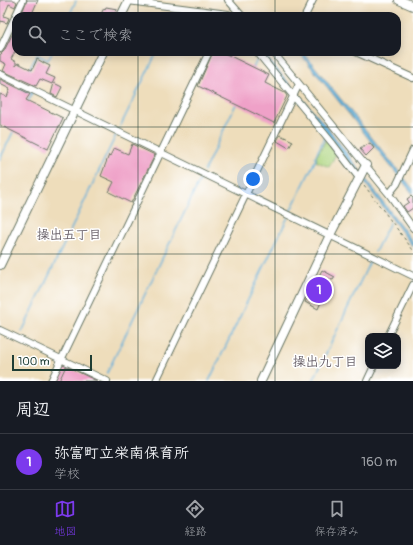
<!DOCTYPE html>
<html lang="ja">
<head>
<meta charset="utf-8">
<style>
  body { margin:0; font-family:Pangolin,"Klee One",sans-serif; background:#20242c; color:#f1f3f6 }
  .controls { position:absolute; right:12px; bottom:12px; display:grid; overflow:hidden; border-radius:8px; box-shadow:0 2px 10px #0003 }
  .controls button { width:36px; height:36px; display:grid; place-items:center; padding:0; border:0; border-bottom:1px solid #363941; background:#171b24; color:#f1f3f6; font:20px sans-serif }
  .scale { position:absolute; left:12px; bottom:10px; width:80px; box-sizing:border-box; padding-left:4px; border:2px solid #1f3d34; border-top:0; font-size:11px; line-height:14px; white-space:nowrap; color:#1f3d34; -webkit-text-stroke:3px #fff; paint-order:stroke }
  .you { position:absolute; left:253px; top:179px; width:14px; height:14px; margin:-10px; border:3px solid #fff; border-radius:50%; background:#1a73e8; box-shadow:0 0 0 6px #1a73e833 }
  .badge { display:grid; place-items:center; width:26px; height:26px; border-radius:50%; background:#7c3aed; color:#fff; font-size:13px; font-weight:700 }
  .pin { position:absolute; translate:-50% -50%; border:2px solid #fff; box-shadow:0 1px 4px #0006 }
  .list { margin:0; padding:0; list-style:none }
  h2 { display:flex; justify-content:space-between; align-items:center; height:52px; margin:0; padding:0 16px; font-size:17px }
  h2 small { font-size:13px; font-weight:400; color:#9ea1a6 }
  .list li { display:grid; grid-template-columns:26px 1fr auto; gap:12px; align-items:center; box-sizing:border-box; height:56px; padding:0 16px; border-top:1px solid #363941 }
  .list b { display:block; font-size:15px; white-space:nowrap }
  .list p { margin:0; font-size:13px; white-space:nowrap; color:#9ea1a6 }
  .list em { font-size:13px; font-style:normal; color:#9ea1a6 }
  .icon { flex:none; width:22px; height:22px; fill:none; stroke:currentColor; stroke-width:2; stroke-linecap:round; stroke-linejoin:round }
  .map { position:relative; flex:none; width:413px; height:381px; overflow:hidden }
  .search { position:absolute; background:#171b24; box-shadow:0 2px 10px #0003; left:12px; right:12px; top:12px; height:44px; display:flex; align-items:center; gap:10px; box-sizing:border-box; padding:0 14px; border-radius:12px; color:#9ea1a6; font-size:15px }
  .sheet { height:108px; background:#171b24 }
  nav { display:flex; justify-content:space-around; align-items:center; box-sizing:border-box; height:56px; border-top:1px solid #363941; background:#171b24; font-size:11px; color:#9ea1a6 }
  nav a { display:grid; justify-items:center; gap:2px }
  nav .on { color:#7c3aed }
  .map>svg:first-child { display:block }
  .green { fill:#afd681; stroke:#678a5a }
  .water { fill:#5fafda; stroke:#3f7687 }
  .lines { fill:none; stroke-linecap:round; stroke-linejoin:round }
  .stream { stroke:#5fafda; stroke-width:1.5 }
  .building { fill:#efa1c8 }
  .minor-casing { stroke:#677563; stroke-width:8 }
  .tertiary-casing { stroke:#677563; stroke-width:10 }
  .path { stroke:#677563; stroke-width:1; stroke-dasharray:3 3; stroke-linecap:butt }
  .minor { stroke:#fff; stroke-width:6 }
  .tertiary { stroke:#fff; stroke-width:8 }
  .grid { fill:none; stroke:#1f3d34; stroke-width:1; stroke-opacity:0.55 }
  .labels { text-anchor:middle; dominant-baseline:central; stroke-width:3; stroke-linejoin:round; paint-order:stroke }
  .neighbourhood-label { font-size:13px; font-weight:bold; fill:#686068; stroke:#fff }
</style>
</head>
<body>
<div class="map">
<svg width="413" height="381" viewBox="0 0 413 381">
  <rect width="100%" height="100%" fill="#fff"/>
  <filter id="ink" filterUnits="userSpaceOnUse"><feTurbulence type="fractalNoise" baseFrequency=".025" numOctaves="2"/><feDisplacementMap in="SourceGraphic" scale="8" xChannelSelector="R" yChannelSelector="G"/><feConvolveMatrix kernelMatrix="1 2 1 2 8 2 1 2 1" color-interpolation-filters="sRGB"/></filter>
  <filter id="wash" filterUnits="userSpaceOnUse"><feTurbulence type="fractalNoise" baseFrequency=".012" numOctaves="4" result="noise"/><feDisplacementMap in="SourceGraphic" scale="16" xChannelSelector="R" yChannelSelector="G"/><feGaussianBlur stdDeviation="0.9" result="paint"/><feColorMatrix in="noise" values="0 0 0 0 0 0 0 0 0 0 0 0 0 0 0 0 0 1.4 0 .05"/><feComposite in="paint" operator="in"/></filter>
  <g filter="url(#wash)">
    <rect width="100%" height="100%" fill="#edb"/>
    <!-- green -->
    <path class="green" d="M 327,138 L 337,152 L 329,167 L 316,161 L 317,159 L 316,157 Z"/>
    <!-- water -->
    <path class="water" d="M 259,52 L 262,52 L 328,128 L 413,242 L 413,247 L 362,179 Z
      M 299,52 L 303,52 L 413,189 L 413,194 Z"/>
    <g class="lines">
      <!-- stream -->
      <path class="stream" d="M 69,16 L 76,1
        M 175,16 L 176,14
        M 253,68 L 258,58
        M 29,70 L 37,55 L 48,60 L 52,52
        M 21,88 L 32,93 L 28,102
        M 119,129 L 157,52
        M 0,159 L 13,132
        M 204,171 L 236,104
        M 290,212 L 316,159 L 315,157 L 325,137
        M 375,252 L 390,222
        M 22,332 L 116,135
        M 107,373 L 202,176
        M 209,381 L 288,217
        M 313,381 L 371,259"/>
    </g>
    <g id="blocks">
      <!-- building -->
      <path class="building" d="M 0,0 L 14,0 L 17,2 L 15,7 L 9,4 L 4,16 L 9,18 L 7,23 L 1,21 L 0,24 Z
        M 27,0 L 38,0 L 31,16 L 21,15 Z
        M 106,7 L 117,9 L 116,13 L 110,13 L 110,16 L 100,16 L 104,8 L 105,9 Z
        M 13,33 L 16,35 L 16,50 L 11,59 L 16,62 L 16,66 L 18,63 L 32,70 L 37,59 L 44,63 L 50,66 L 46,74 L 55,78 L 52,84 L 40,79 L 36,86 L 3,71 L 6,64 L 0,61 L 0,55 L 4,51 Z
        M 213,52 L 222,52 L 269,75 L 265,83 L 285,93 L 287,96 L 274,123 L 198,86 Z
        M 0,79 L 30,94 L 26,100 L 63,118 L 48,149 L 0,125 L 0,94 L 7,97 L 10,89 L 0,84 Z
        M 54,83 L 62,87 L 57,97 L 51,94 Z
        M 280,135 L 293,141 L 289,148 L 277,141 Z
        M 370,143 L 374,148 L 366,156 L 360,149 Z
        M 132,144 L 155,155 L 131,203 L 109,192 L 114,182 L 101,176 L 109,155 L 110,156 L 114,148 L 128,154 Z
        M 411,196 L 413,198 L 413,208 L 407,212 L 403,206 L 409,202 L 407,199 Z
        M 322,270 L 335,277 L 333,280 L 329,279 L 324,287 L 319,298 L 321,302 L 318,309 L 305,302 Z
        M 66,366 L 97,381 L 59,381 Z"/>
    </g>
  </g>
  <g filter="url(#ink)">
    <use href="#blocks" fill-opacity="0" stroke="#677563" stroke-width="1"/>
    <g class="lines">
      <defs>
        <path id="minor" d="M 228,0 L 242,16
          M 128,1 L 228,14
          M 305,16 L 313,0
          M 0,49 L 23,0
          M 257,52 L 333,144 L 359,178
          M 273,52 L 389,194 L 413,228
          M 356,52 L 413,78
          M 0,74 L 413,276
          M 389,194 L 397,184 L 413,150
          M 0,330 L 107,381
          M 388,336 L 413,285
          M 51,381 L 209,52
          M 156,381 L 299,84
          M 367,381 L 374,366"/>
        <path id="tertiary" d="M 399,0 L 413,6
          M 121,16 L 129,0
          M 0,265 L 103,52
          M 261,381 L 330,235 L 366,165"/>
      </defs>
      <!-- minor casing -->
      <use href="#minor" class="minor-casing"/>
      <!-- tertiary casing -->
      <use href="#tertiary" class="tertiary-casing"/>
      <!-- path -->
      <path class="path" d="M 364,185 L 413,250"/>
      <!-- minor -->
      <use href="#minor" class="minor"/>
      <!-- tertiary -->
      <use href="#tertiary" class="tertiary"/>
    </g>
  </g>
  <!-- grid -->
  <path class="grid" d="M 138,0 L 138,16M 275,0 L 275,16M 138,52 L 138,381M 275,52 L 275,381M 0,127 L 413,127M 0,254 L 413,254"/>
  <g class="labels">
    <!-- neighbourhood labels -->
    <g class="neighbourhood-label">
      <text x="69" y="235">操出五丁目</text>
      <text x="325" y="362">操出九丁目</text>
    </g>
  </g>
</svg>
<div class="controls">
<button><svg class="icon" aria-label="layers" viewBox="0 0 24 24"><path d="M12 4l9 5-9 5-9-5zM3 14l9 5 9-5"/></svg></button>
</div>
<div class="scale">100 m</div>
<div class="you"></div>
<div class="pin badge" style="left:319px;top:290px">1</div>
<div class="search"><svg class="icon" aria-label="search" viewBox="0 0 24 24"><circle cx="10" cy="10" r="6"/><path d="M15 15l6 6"/></svg>ここで検索</div>
</div>
<section class="sheet">
<h2>周辺<small></small></h2>
<ul class="list">
<li><span class="badge">1</span><div><b>弥富町立栄南保育所</b><p>学校</p></div><em>160 m</em></li>
</ul>
</section>
<nav>
<a class="on"><svg class="icon" aria-label="map" viewBox="0 0 24 24"><path d="M3 6l6-2 6 2 6-2v14l-6 2-6-2-6 2zM9 4v14M15 6v14"/></svg>地図</a>
<a><svg class="icon" aria-label="directions" viewBox="0 0 24 24"><path d="M12 3l9 9-9 9-9-9zM9 14v-3h6M13 9l2 2-2 2"/></svg>経路</a>
<a><svg class="icon" aria-label="saved" viewBox="0 0 24 24"><path d="M7 4h10v16l-5-4-5 4z"/></svg>保存済み</a>
</nav>
</body>
</html>
